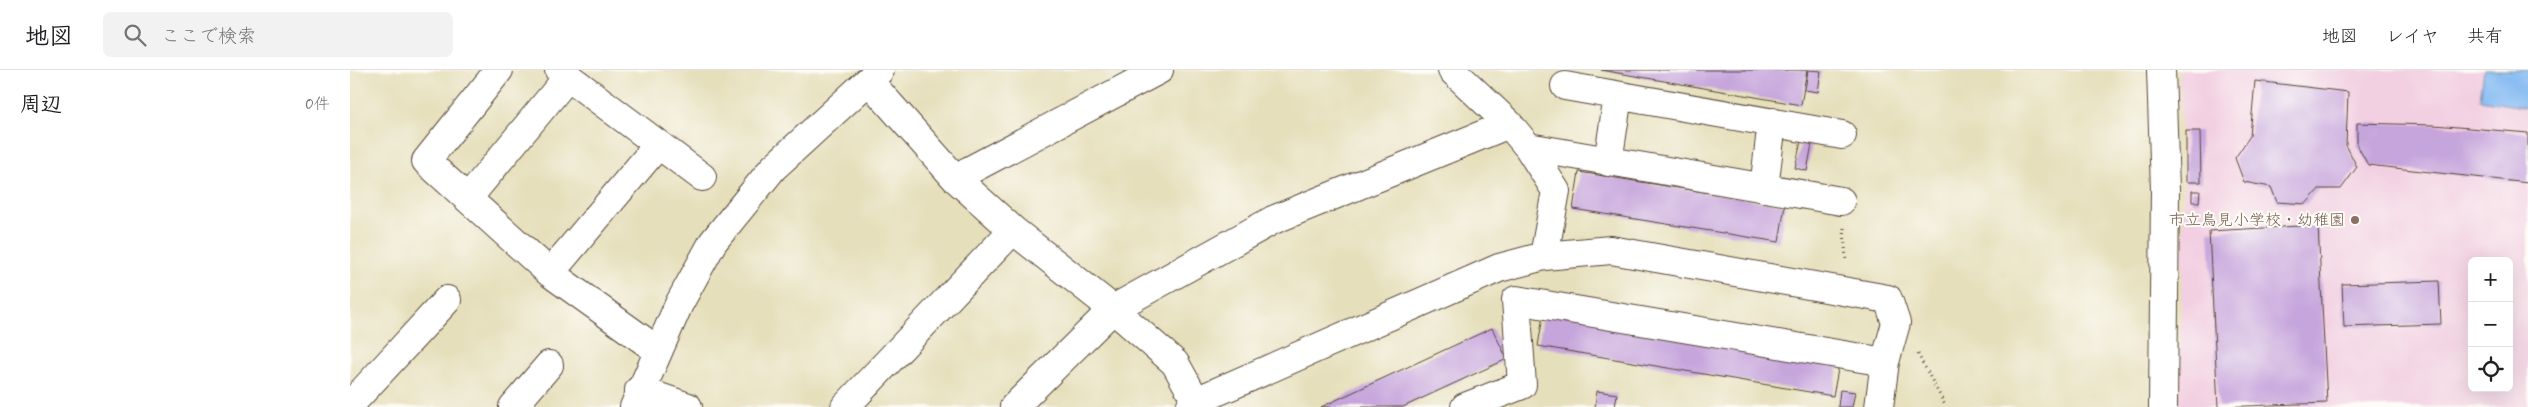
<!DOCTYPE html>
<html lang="ja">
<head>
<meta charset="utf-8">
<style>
  body { margin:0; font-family:Mynerve,"Klee One",sans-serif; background:#f2f2f2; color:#202124 }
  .controls { position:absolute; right:15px; bottom:15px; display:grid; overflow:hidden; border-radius:8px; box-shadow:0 5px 20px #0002 }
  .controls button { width:45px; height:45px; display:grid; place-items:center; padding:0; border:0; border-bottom:1px solid #e0e0e0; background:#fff; color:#202124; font:25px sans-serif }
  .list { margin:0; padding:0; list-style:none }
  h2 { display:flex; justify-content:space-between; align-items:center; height:65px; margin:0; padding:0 20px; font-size:21px }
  h2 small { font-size:16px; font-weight:400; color:#757577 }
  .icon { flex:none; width:28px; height:28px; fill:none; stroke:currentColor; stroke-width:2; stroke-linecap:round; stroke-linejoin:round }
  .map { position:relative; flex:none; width:2178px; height:337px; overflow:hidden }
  header { display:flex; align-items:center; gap:30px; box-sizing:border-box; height:70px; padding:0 25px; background:#fff; border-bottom:1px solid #e0e0e0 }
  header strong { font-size:24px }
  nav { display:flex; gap:28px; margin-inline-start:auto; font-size:18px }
  .search { width:350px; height:45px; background:#f2f2f2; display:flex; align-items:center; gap:12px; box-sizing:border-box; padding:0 18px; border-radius:8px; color:#757577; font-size:19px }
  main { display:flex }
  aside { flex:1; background:#fff }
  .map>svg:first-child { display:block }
  .built { fill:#f2cfe1; fill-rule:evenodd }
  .water { fill:#84baf3; stroke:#607288 }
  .building { fill:#c6a4dc }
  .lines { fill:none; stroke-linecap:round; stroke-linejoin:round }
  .minor-casing { stroke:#554536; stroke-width:30 }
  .tertiary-casing { stroke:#554536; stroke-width:30 }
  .path { stroke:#554536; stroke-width:3; stroke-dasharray:1 4; stroke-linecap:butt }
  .minor { stroke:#fff; stroke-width:28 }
  .tertiary { stroke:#fff; stroke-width:28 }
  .education-dot { fill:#8d6e63; stroke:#fdfcf7; stroke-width:2 }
  .labels { text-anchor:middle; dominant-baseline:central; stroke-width:4; stroke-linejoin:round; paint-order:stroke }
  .education-label { font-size:16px; fill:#785e54; stroke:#fdfcf7; text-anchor:end }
</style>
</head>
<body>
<header>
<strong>地図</strong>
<div class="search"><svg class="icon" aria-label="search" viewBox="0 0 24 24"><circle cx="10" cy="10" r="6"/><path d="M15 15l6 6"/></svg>ここで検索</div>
<nav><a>地図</a><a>レイヤ</a><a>共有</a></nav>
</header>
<main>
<aside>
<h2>周辺<small>0件</small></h2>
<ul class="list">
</ul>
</aside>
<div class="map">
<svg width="2178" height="337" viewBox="0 0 2178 337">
  <rect width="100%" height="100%" fill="#fdfcf7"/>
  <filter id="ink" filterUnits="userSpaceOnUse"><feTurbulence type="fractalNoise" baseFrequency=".02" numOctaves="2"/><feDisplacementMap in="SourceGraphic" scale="10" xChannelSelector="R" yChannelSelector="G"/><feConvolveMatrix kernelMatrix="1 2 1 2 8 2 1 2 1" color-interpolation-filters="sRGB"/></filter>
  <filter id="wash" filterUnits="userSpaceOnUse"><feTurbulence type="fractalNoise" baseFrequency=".0096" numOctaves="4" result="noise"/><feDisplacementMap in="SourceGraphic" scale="20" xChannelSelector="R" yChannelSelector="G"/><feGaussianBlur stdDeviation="1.12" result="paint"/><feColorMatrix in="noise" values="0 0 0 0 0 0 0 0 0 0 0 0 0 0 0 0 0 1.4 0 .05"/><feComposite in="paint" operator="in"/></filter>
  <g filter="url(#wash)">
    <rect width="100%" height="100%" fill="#e6dfbb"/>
    <!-- built -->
    <path class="built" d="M 1829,0 L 2178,0 L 2178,337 L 1829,337 L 1834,109 ZM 2122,191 L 2159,191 L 2159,318 L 2122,318 Z"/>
    <!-- water -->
    <path class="water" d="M 2134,0 L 2178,0 L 2178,38 L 2130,30 Z"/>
    <g id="blocks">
      <!-- building -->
      <path class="building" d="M 1251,0 L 1457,0 L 1451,35 Z
        M 1458,0 L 1471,1 L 1468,22 L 1455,20 Z
        M 1905,11 L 1998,22 L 1996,75 L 2007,97 L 1991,119 L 1969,119 L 1956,134 L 1927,132 L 1921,117 L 1894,112 L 1885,88 L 1900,66 Z
        M 2007,53 L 2084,55 L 2178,63 L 2178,113 L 2018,95 L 2007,75 Z
        M 1836,61 L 1850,61 L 1851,112 L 1836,112 Z
        M 1451,71 L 1462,74 L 1457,101 L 1445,98 Z
        M 1229,102 L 1435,135 L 1429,172 L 1223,139 Z
        M 1842,121 L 1850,121 L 1849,132 L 1842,132 Z
        M 1968,155 L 1977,333 L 1868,337 L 1859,161 Z
        M 2089,211 L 2091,254 L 1994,257 L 1992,214 Z
        M 1194,240 L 1490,289 L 1483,326 L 1188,276 Z
        M 1142,258 L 1157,289 L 1053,337 L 971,337 Z
        M 1490,320 L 1505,322 L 1502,337 L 1488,337 Z
        M 1247,321 L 1267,324 L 1265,337 L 1245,337 Z"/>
    </g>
  </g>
  <g filter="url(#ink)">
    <use href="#blocks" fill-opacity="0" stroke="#554536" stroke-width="1"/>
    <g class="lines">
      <defs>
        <path id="minor" d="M 149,0 L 76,91 L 200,203 L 307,280
          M 209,0 L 352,107
          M 1102,0 L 1159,54 L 1178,77 L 1206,121 L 1194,186
          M 519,11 L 605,108 L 663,160 L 763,239 L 825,293 L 846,331
          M 1215,16 L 1492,65
          M 1178,77 L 1491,131
          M 1258,92 L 1268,26
          M 605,108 L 809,0
          M 1414,118 L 1422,52
          M 118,128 L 217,8
          M 200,203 L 308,75
          M 289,320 L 338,337
          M 0,335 L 97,230
          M 163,337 L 199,295
          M 495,337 L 663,160
          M 664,337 L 763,239 L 923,150 L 1159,54
          M 840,337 L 846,331 L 1149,198 L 1194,186 L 1261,180 L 1538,229 L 1546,253 L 1535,292 L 1166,230 L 1172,315 L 1115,337
          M 1529,337 L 1535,292"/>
        <path id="tertiary" d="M 1811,0 L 1815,120 L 1813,337
          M 284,337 L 329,234 L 363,172 L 423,98 L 530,0"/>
      </defs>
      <!-- minor casing -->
      <use href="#minor" class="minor-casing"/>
      <!-- tertiary casing -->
      <use href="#tertiary" class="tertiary-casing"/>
      <!-- path -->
      <path class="path" d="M 1494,158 L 1496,192
        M 1568,284 L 1596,337"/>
      <!-- minor -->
      <use href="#minor" class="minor"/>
      <!-- tertiary -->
      <use href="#tertiary" class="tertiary"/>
    </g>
  </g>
  <!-- markers -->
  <circle class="education-dot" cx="2005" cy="150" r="5"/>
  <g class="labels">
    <!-- education labels -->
    <g class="education-label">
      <text x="1995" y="150">市立鳥見小学校・幼稚園</text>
    </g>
  </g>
</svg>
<div class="controls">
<button>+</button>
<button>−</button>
<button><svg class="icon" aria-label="locate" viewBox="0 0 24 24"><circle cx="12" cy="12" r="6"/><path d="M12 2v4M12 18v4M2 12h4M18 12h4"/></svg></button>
</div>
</div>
</main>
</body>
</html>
